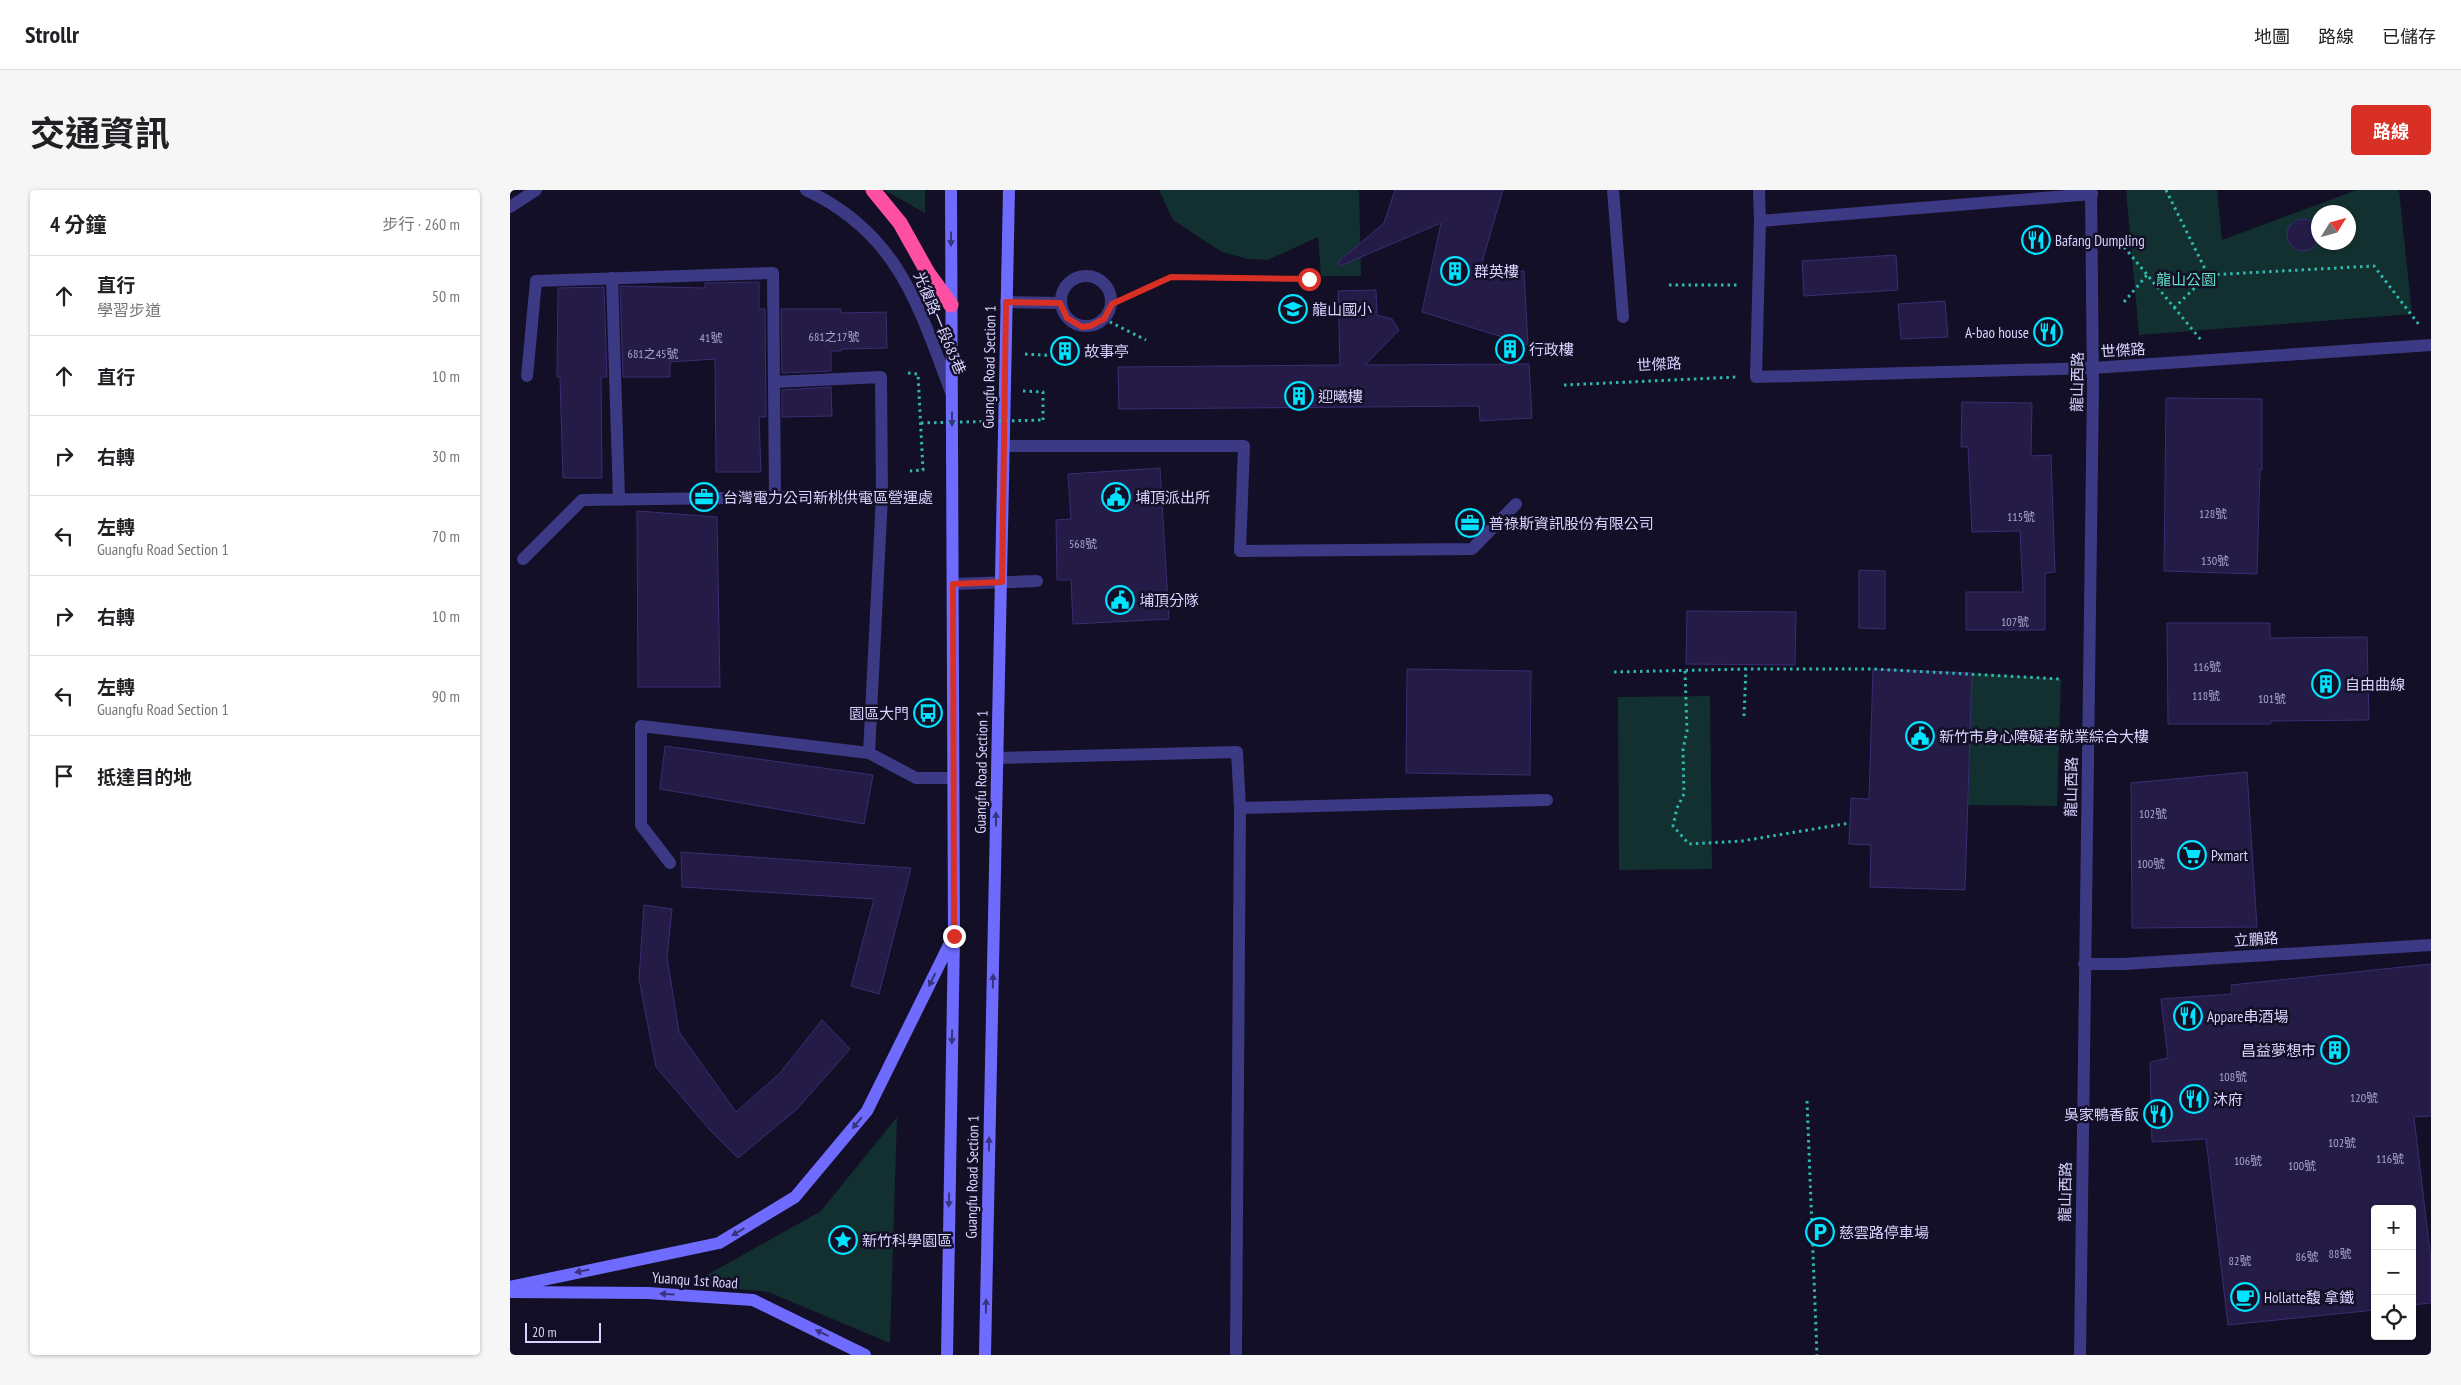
<!DOCTYPE html>
<html lang="zh-TW">
<head>
<meta charset="utf-8">
<style>
  body { margin:0; font-family:"PT Sans Narrow","Noto Sans TC",sans-serif; background:#f6f6f6; color:#202124 }
  .controls { position:absolute; right:15px; bottom:15px; display:grid; overflow:hidden; border-radius:5px; box-shadow:0 1px 4px #0004 }
  .controls button { width:45px; height:45px; display:grid; place-items:center; padding:0; border:0; border-bottom:1px solid #e0e0e0; background:#fff; color:#202124; font:25px sans-serif }
  .compass { position:absolute; left:1801px; top:15px; width:45px; height:45px; border-radius:50%; background:#fff; box-shadow:0 1px 4px #0004; rotate:53deg }
  .scale { position:absolute; left:15px; bottom:12px; width:76px; box-sizing:border-box; padding-left:5px; border:2px solid #d9d4ff; border-top:0; font-size:14px; line-height:18px; white-space:nowrap; color:#d9d4ff; -webkit-text-stroke:4px #130f26; paint-order:stroke }
  .stop { position:absolute; width:15px; height:15px; margin:-11px; border:4px solid #d93025; border-radius:50%; background:#fff }
  .stop.end { background:#d93025; border-color:#fff; box-shadow:0 1px 5px #0008 }
  .list { margin:0; padding:0; list-style:none }
  h2 { display:flex; justify-content:space-between; align-items:center; height:65px; margin:0; padding:0 20px; font-size:21px }
  h2 small { font-size:16px; font-weight:400; color:#757577 }
  .list li { display:grid; grid-template-columns:32px 1fr auto; gap:15px; align-items:center; box-sizing:border-box; height:80px; padding:0 20px; border-top:1px solid #e0e0e0 }
  .list b { display:block; font-size:19px; white-space:nowrap }
  .list p { margin:0; font-size:16px; white-space:nowrap; color:#757577 }
  .list em { font-size:16px; font-style:normal; color:#757577 }
  .icon { flex:none; width:28px; height:28px; fill:none; stroke:currentColor; stroke-width:2; stroke-linecap:round; stroke-linejoin:round }
  .map { position:relative; flex:none; width:1921px; height:1165px; overflow:hidden; border-radius:5px }
  header { display:flex; align-items:center; gap:30px; box-sizing:border-box; height:70px; padding:0 25px; background:#fff; border-bottom:1px solid #e0e0e0 }
  header strong { font-size:24px }
  nav { display:flex; gap:28px; margin-inline-start:auto; font-size:18px }
  .intro { display:flex; align-items:center; justify-content:space-between; box-sizing:border-box; height:120px; padding:0 30px }
  h1 { margin:0; font-size:35px }
  .button { padding:12px 22px; border-radius:5px; background:#d93025; color:#fff; font-size:18px; font-weight:700 }
  main { display:flex; gap:30px; padding:0 30px }
  aside { flex:1; background:#fff; border-radius:5px; box-shadow:0 1px 4px #0004 }
  .map>svg:first-child { display:block }
  .green { fill:#12302f; fill-rule:evenodd }
  .building { fill:#241b47; stroke:#3b2d73 }
  .lines { fill:none; stroke-linecap:round; stroke-linejoin:round }
  .path { stroke:#2fb8b0; stroke-width:3; stroke-dasharray:2.5 4; stroke-linecap:butt }
  .lane { stroke:#3d3a85; stroke-width:12 }
  .street { stroke:#3d3a85; stroke-width:12 }
  .secondary { stroke:#6f6bff; stroke-width:12 }
  .highway { stroke:#ff4fa3; stroke-width:15 }
  .path-bridge { stroke:#2fb8b0; stroke-width:3; stroke-dasharray:2.5 4; stroke-linecap:butt }
  .oneway { fill:#38347d }
  .route { stroke:#d93025; stroke-width:6 }
  .labels { text-anchor:middle; dominant-baseline:central; stroke-width:5; stroke-linejoin:round; paint-order:stroke }
  .number-label { font-size:12px; fill:#aca6d1 }
  .poi-label { font-size:15px; fill:#d9d4ff; stroke:#130f26; text-anchor:start }
  .park-label { font-size:15px; fill:#5fe0c0; stroke:#130f26 }
  .street-label { font-size:15px; fill:#d9d4ff; stroke:#130f26 }
</style>
</head>
<body>
<header>
<strong>Strollr</strong>
<nav><a>地圖</a><a>路線</a><a>已儲存</a></nav>
</header>
<div class="intro"><h1>交通資訊</h1><a class="button">路線</a></div>
<main>
<aside>
<h2>4 分鐘<small>步行 · 260 m</small></h2>
<ul class="list">
<li><svg class="icon" aria-label="ahead" viewBox="0 0 24 24"><path d="M12 20V5M6 11l6-6 6 6"/></svg><div><b>直行</b><p>學習步道</p></div><em>50 m</em></li>
<li><svg class="icon" aria-label="ahead" viewBox="0 0 24 24"><path d="M12 20V5M6 11l6-6 6 6"/></svg><div><b>直行</b></div><em>10 m</em></li>
<li><svg class="icon" aria-label="right" viewBox="0 0 24 24"><path d="M7 20v-9h11M14 6l5 5-5 5"/></svg><div><b>右轉</b></div><em>30 m</em></li>
<li><svg class="icon" aria-label="left" viewBox="0 0 24 24"><path d="M17 20v-9H6M10 6l-5 5 5 5"/></svg><div><b>左轉</b><p>Guangfu Road Section 1</p></div><em>70 m</em></li>
<li><svg class="icon" aria-label="right" viewBox="0 0 24 24"><path d="M7 20v-9h11M14 6l5 5-5 5"/></svg><div><b>右轉</b></div><em>10 m</em></li>
<li><svg class="icon" aria-label="left" viewBox="0 0 24 24"><path d="M17 20v-9H6M10 6l-5 5 5 5"/></svg><div><b>左轉</b><p>Guangfu Road Section 1</p></div><em>90 m</em></li>
<li><svg class="icon" aria-label="arrive" viewBox="0 0 24 24"><path d="M6 21V4h12l-3 4 3 4H6"/></svg><div><b>抵達目的地</b></div></li>
</ul>
</aside>
<div class="map">
<svg width="1921" height="1165" viewBox="0 0 1921 1165">
  <rect width="100%" height="100%" fill="#130f26"/>
  <!-- green -->
  <path class="green" d="M 374,0 L 415,0 L 415,23 Z
    M 649,0 L 849,0 L 851,86 L 811,86 L 808,47 L 758,70 L 738,69 L 712,62 L 663,30 Z
    M 1616,0 L 1707,0 L 1712,50 L 1847,0 L 1889,0 L 1902,124 L 1629,145 ZM 1808,22 L 1838,22 L 1838,52 L 1808,52 Z
    M 1462,483 L 1551,489 L 1547,616 L 1458,615 Z
    M 1200,506 L 1202,679 L 1109,680 L 1108,507 Z
    M 387,927 L 380,1153 L 258,1102 L 181,1094 L 311,1021 Z"/>
  <!-- building -->
  <path class="building" d="M 885,0 L 993,0 L 969,83 L 1014,81 L 1018,155 L 912,122 L 931,33 L 830,76 L 828,72 L 874,33 Z
    M1777 45a16 16 0 1 1 32 0a16 16 0 1 1-32 0Z
    M 1386,65 L 1388,100 L 1294,106 L 1292,71 Z
    M 249,92 L 249,119 L 255,119 L 256,227 L 249,227 L 251,282 L 206,282 L 205,169 L 160,172 L 160,187 L 113,187 L 110,96 L 195,98 L 195,93 Z
    M 94,97 L 97,187 L 91,187 L 92,288 L 53,288 L 50,187 L 47,187 L 48,98 Z
    M 866,100 L 867,125 L 882,129 L 889,140 L 855,175 L 1019,174 L 1022,228 L 970,231 L 969,216 L 609,219 L 608,177 L 830,175 L 828,101 Z
    M 1435,111 L 1438,147 L 1391,149 L 1388,114 Z
    M 271,119 L 331,119 L 331,123 L 376,122 L 377,158 L 331,159 L 331,161 L 321,161 L 321,181 L 272,183 Z
    M 321,197 L 322,226 L 272,227 L 272,200 Z
    M 1656,208 L 1752,209 L 1752,280 L 1750,280 L 1747,384 L 1654,381 Z
    M 1452,212 L 1522,213 L 1521,266 L 1541,265 L 1545,382 L 1535,383 L 1535,440 L 1456,440 L 1456,402 L 1513,402 L 1510,341 L 1462,342 L 1458,257 L 1451,257 Z
    M 650,278 L 659,429 L 563,434 L 561,390 L 547,390 L 546,330 L 561,329 L 558,284 Z
    M 127,321 L 207,327 L 210,497 L 128,497 Z
    M 1349,380 L 1375,381 L 1375,439 L 1349,438 Z
    M 1177,421 L 1286,422 L 1285,475 L 1176,474 Z
    M 1657,433 L 1760,433 L 1760,448 L 1857,447 L 1859,530 L 1761,531 L 1761,534 L 1658,534 Z
    M 897,479 L 1021,481 L 1020,585 L 896,583 Z
    M 1363,479 L 1462,483 L 1455,700 L 1360,697 L 1361,655 L 1339,654 L 1341,608 L 1359,609 Z
    M 155,556 L 363,585 L 354,634 L 150,599 Z
    M 1737,582 L 1747,737 L 1622,738 L 1621,593 Z
    M 171,662 L 401,678 L 369,804 L 341,796 L 364,709 L 172,697 Z
    M 134,715 L 162,719 L 157,767 L 169,842 L 226,922 L 270,883 L 312,830 L 340,859 L 287,919 L 228,968 L 200,940 L 146,877 L 129,789 Z
    M 1921,774 L 1921,926 L 1904,927 L 1921,1071 L 1921,1113 L 1902,1115 L 1902,1019 L 1865,1019 L 1865,1120 L 1718,1135 L 1696,949 L 1642,952 L 1640,872 L 1658,868 L 1651,809 L 1722,804 L 1721,795 Z"/>
  <g class="lines">
    <!-- path -->
    <path class="path" d="M 1656,0 L 1698,85 L 1864,76 L 1910,136
      M 1610,52 L 1691,150
      M 1159,95 L 1230,95
      M 1614,112 L 1637,85
      M 602,114 L 661,87 L 799,89
      M 1664,118 L 1698,85
      M 594,129 L 636,150
      M 515,164 L 549,166
      M 398,183 L 408,184 L 413,280 L 400,281
      M 1054,195 L 1227,187
      M 513,201 L 533,202 L 533,230
      M 1175,481 L 1177,541 L 1173,559 L 1174,604 L 1167,618 L 1163,636 L 1179,654 L 1232,651 L 1340,633
      M 1104,482 L 1236,479
      M 1234,526 L 1236,479 L 1363,479 L 1551,489
      M 1297,911 L 1307,1165"/>
    <!-- lane -->
    <path class="lane" d="M 296,0 C 388,43 408,115 441,202
      M 1103,0 L 1113,127
      M 1249,0 L 1250,31 L 1582,4
      M 0,17 L 26,0
      M551 111a25 25 0 1 1 50 0a25 25 0 1 1-50 0Z
      M 102,88 L 109,309
      M 496,112 L 550,113
      M 17,186 L 26,91 L 263,83 L 265,307
      M 264,192 L 371,187 L 372,306 L 359,563 L 406,588 L 443,588
      M 494,256 L 734,256 L 730,361 L 962,359 L 1006,314
      M 13,369 L 72,310 L 372,306
      M 443,394 L 527,391
      M 488,568 L 727,562 L 730,618 L 1037,610
      M 160,673 L 131,635 L 131,536 L 359,563
      M 726,1162 L 730,618"/>
    <!-- street -->
    <path class="street" d="M 1250,31 L 1246,187 L 1583,178 L 1921,155
      M 1574,774 L 1613,774 L 1921,755
      M 1570,1165 L 1583,196 L 1581,0"/>
    <!-- secondary -->
    <path class="secondary" d="M 0,1097 L 209,1053 L 285,1007 L 357,921 L 441,751
      M 1,1102 L 138,1103 L 243,1110 L 355,1165
      M 437,1165 L 444,746 L 441,0
      M 475,1165 L 499,0"/>
    <!-- highway -->
    <path class="highway" d="M 363,0 L 390,33 L 418,83 L 441,115"/>
    <!-- path-bridge -->
    <path class="path-bridge" d="M 411,233 L 533,230"/>
  </g>
  <!-- one-way arrows -->
  <defs><path id="oneway-solid" d="M-6-.8H1V-3.2L6.5 0L1 3.2V.8H-6Z" transform="scale(1.25)"/></defs>
  <g class="oneway">
    <use href="#oneway-solid" transform="translate(441 49) rotate(90)"/>
    <use href="#oneway-solid" transform="translate(442 229) rotate(90)"/>
    <use href="#oneway-solid" transform="translate(486 629) rotate(-89)"/>
    <use href="#oneway-solid" transform="translate(422 790) rotate(116)"/>
    <use href="#oneway-solid" transform="translate(483 791) rotate(-89)"/>
    <use href="#oneway-solid" transform="translate(442 847) rotate(91)"/>
    <use href="#oneway-solid" transform="translate(347 933) rotate(130)"/>
    <use href="#oneway-solid" transform="translate(479 954) rotate(-89)"/>
    <use href="#oneway-solid" transform="translate(439 1010) rotate(91)"/>
    <use href="#oneway-solid" transform="translate(228 1042) rotate(149)"/>
    <use href="#oneway-solid" transform="translate(72 1081) rotate(168)"/>
    <use href="#oneway-solid" transform="translate(157 1104) rotate(-176)"/>
    <use href="#oneway-solid" transform="translate(476 1116) rotate(-89)"/>
    <use href="#oneway-solid" transform="translate(312 1143) rotate(-155)"/>
  </g>
  <g class="lines">
    <!-- route -->
    <path class="route" d="M 444,746 L 443,394 L 492,392 L 496,112 L 550,113 L 557,128 L 572,137 L 580,136 L 594,129 L 602,114 L 661,87 L 799,89"/>
  </g>
  <!-- icons -->
  <defs>
    <symbol id="restaurant-ring" viewBox="-11 -11 22 22"><circle r="9.5" fill="#130f26" stroke="#00e5ff" stroke-width="1.5"/><path d="M-5-6h1v4h1v-4h1v4h1v-4h1v5L-1.5 .5V6h-2V.5L-5-1ZM5-6V6H3V1.5H1.5Q1.5-4 5-6Z" fill="#00e5ff"/></symbol>
    <symbol id="building-ring" viewBox="-11 -11 22 22"><circle r="9.5" fill="#130f26" stroke="#00e5ff" stroke-width="1.5"/><path d="M-4-6H4V6H1V3H-1V6H-4ZM-2.5-4.3h1.7v1.8h-1.7ZM.8-4.3h1.7v1.8H.8ZM-2.5-1h1.7V.8h-1.7ZM.8-1h1.7V.8H.8Z" fill="#00e5ff"/></symbol>
    <symbol id="school-ring" viewBox="-11 -11 22 22"><circle r="9.5" fill="#130f26" stroke="#00e5ff" stroke-width="1.5"/><path d="M0-5L7-2L0 1L-7-2ZM-4 1L0 2.5L4 1V4Q0 6-4 4Z" fill="#00e5ff"/></symbol>
    <symbol id="office-ring" viewBox="-11 -11 22 22"><circle r="9.5" fill="#130f26" stroke="#00e5ff" stroke-width="1.5"/><path d="M-6-3h4V-5.5h4V-3h4V5H-6ZM-1-4.5V-3h2v-1.5ZM-6 0V1H6V0Z" fill="#00e5ff"/></symbol>
    <symbol id="civic-ring" viewBox="-11 -11 22 22"><circle r="9.5" fill="#130f26" stroke="#00e5ff" stroke-width="1.5"/><path d="M-.6-6.5H3V-4.5H.6V-3L4-1V1h2V6H-6V1h2V-1L-.6-3ZM-1.2 2.5V6h2.4V2.5Z" fill="#00e5ff"/></symbol>
    <symbol id="bus-ring" viewBox="-11 -11 22 22"><circle r="9.5" fill="#130f26" stroke="#00e5ff" stroke-width="1.5"/><path d="M-5-6H5V4H4V6H2V4H-2V6H-4V4H-5ZM-3.5-4V0h7V-4ZM-3.5 1.2v1.5H-2V1.2ZM2 1.2v1.5H3.5V1.2Z" fill="#00e5ff"/></symbol>
    <symbol id="supermarket-ring" viewBox="-11 -11 22 22"><circle r="9.5" fill="#130f26" stroke="#00e5ff" stroke-width="1.5"/><path d="M-6-5.5h2.5l.6 2H6L4.5 2H-2.5L-4.4-4H-6ZM-1.5 3.2a1.3 1.3 0 1 0 .1 0ZM3 3.2a1.3 1.3 0 1 0 .1 0Z" fill="#00e5ff"/></symbol>
    <symbol id="parking-ring" viewBox="-11 -11 22 22"><circle r="9.5" fill="#130f26" stroke="#00e5ff" stroke-width="1.5"/><path d="M-3.5-5.5H1a3.5 3.5 0 0 1 0 7H-1V5.5H-3.5ZM-1-3.4V-.6H.8a1.4 1.4 0 0 0 0-2.8Z" fill="#00e5ff"/></symbol>
    <symbol id="sight-ring" viewBox="-11 -11 22 22"><circle r="9.5" fill="#130f26" stroke="#00e5ff" stroke-width="1.5"/><path d="M0-6L1.8-2.2L6-1.7L2.9 1.2L3.7 5.4L0 3.3L-3.7 5.4L-2.9 1.2L-6-1.7L-1.8-2.2Z" fill="#00e5ff"/></symbol>
    <symbol id="cafe-ring" viewBox="-11 -11 22 22"><circle r="9.5" fill="#130f26" stroke="#00e5ff" stroke-width="1.5"/><path d="M-5.5-4.5H6V0H3Q3 3.5 0 3.5H-2.5Q-5.5 3.5-5.5 0ZM3-3.2v2h1.7v-2ZM-6 4.5H4V6H-6Z" fill="#00e5ff"/></symbol>
  </defs>
  <g fill-rule="evenodd">
    <use href="#restaurant-ring" x="1510" y="34" width="32" height="32"/>
    <use href="#building-ring" x="929" y="65" width="32" height="32"/>
    <use href="#school-ring" x="767" y="103" width="32" height="32"/>
    <use href="#restaurant-ring" x="1522" y="126" width="32" height="32"/>
    <use href="#building-ring" x="984" y="143" width="32" height="32"/>
    <use href="#building-ring" x="539" y="145" width="32" height="32"/>
    <use href="#building-ring" x="773" y="190" width="32" height="32"/>
    <use href="#office-ring" x="178" y="291" width="32" height="32"/>
    <use href="#civic-ring" x="590" y="291" width="32" height="32"/>
    <use href="#office-ring" x="944" y="317" width="32" height="32"/>
    <use href="#civic-ring" x="594" y="394" width="32" height="32"/>
    <use href="#building-ring" x="1800" y="478" width="32" height="32"/>
    <use href="#bus-ring" x="402" y="507" width="32" height="32"/>
    <use href="#civic-ring" x="1394" y="530" width="32" height="32"/>
    <use href="#supermarket-ring" x="1666" y="649" width="32" height="32"/>
    <use href="#restaurant-ring" x="1662" y="810" width="32" height="32"/>
    <use href="#building-ring" x="1809" y="844" width="32" height="32"/>
    <use href="#restaurant-ring" x="1668" y="893" width="32" height="32"/>
    <use href="#restaurant-ring" x="1632" y="908" width="32" height="32"/>
    <use href="#parking-ring" x="1294" y="1026" width="32" height="32"/>
    <use href="#sight-ring" x="317" y="1034" width="32" height="32"/>
    <use href="#cafe-ring" x="1719" y="1091" width="32" height="32"/>
  </g>
  <g class="labels">
    <!-- number labels -->
    <g class="number-label">
      <text x="324" y="146">681之17號</text>
      <text x="201" y="147">41號</text>
      <text x="143" y="163">681之45號</text>
      <text x="1703" y="323">128號</text>
      <text x="1511" y="326">115號</text>
      <text x="573" y="353">568號</text>
      <text x="1705" y="370">130號</text>
      <text x="1505" y="431">107號</text>
      <text x="1697" y="476">116號</text>
      <text x="1696" y="505">118號</text>
      <text x="1762" y="508">101號</text>
      <text x="1643" y="623">102號</text>
      <text x="1641" y="673">100號</text>
      <text x="1723" y="886">108號</text>
      <text x="1854" y="907">120號</text>
      <text x="1832" y="952">102號</text>
      <text x="1880" y="968">116號</text>
      <text x="1738" y="970">106號</text>
      <text x="1792" y="975">100號</text>
      <text x="1830" y="1063">88號</text>
      <text x="1797" y="1066">86號</text>
      <text x="1730" y="1070">82號</text>
    </g>
    <!-- poi labels -->
    <g class="poi-label">
      <text x="1545" y="50">Bafang Dumpling</text>
      <text x="964" y="81">群英樓</text>
      <text x="802" y="119">龍山國小</text>
      <text x="1519" y="142" text-anchor="end">A-bao house</text>
      <text x="1019" y="159">行政樓</text>
      <text x="574" y="161">故事亭</text>
      <text x="808" y="206">迎曦樓</text>
      <text x="213" y="307">台灣電力公司新桃供電區營運處</text>
      <text x="625" y="307">埔頂派出所</text>
      <text x="979" y="333">普祿斯資訊股份有限公司</text>
      <text x="629" y="410">埔頂分隊</text>
      <text x="1835" y="494">自由曲線</text>
      <text x="399" y="523" text-anchor="end">園區大門</text>
      <text x="1429" y="546">新竹市身心障礙者就業綜合大樓</text>
      <text x="1701" y="665">Pxmart</text>
      <text x="1697" y="826">Appare串酒場</text>
      <text x="1806" y="860" text-anchor="end">昌益夢想市</text>
      <text x="1703" y="909">沐府</text>
      <text x="1629" y="924" text-anchor="end">吳家鴨香飯</text>
      <text x="1329" y="1042">慈雲路停車場</text>
      <text x="352" y="1050">新竹科學園區</text>
      <text x="1754" y="1107">Hollatte馥 拿鐵</text>
    </g>
    <!-- park labels -->
    <g class="park-label">
      <text x="1676" y="89">龍山公園</text>
    </g>
    <!-- street labels -->
    <g class="street-label">
      <text transform="translate(430 133) rotate(67)">光復路一段683巷</text>
      <text transform="translate(1613 160) rotate(-4)">世傑路</text>
      <text transform="translate(1149 174) rotate(-3)">世傑路</text>
      <text transform="translate(479 177) rotate(-89)">Guangfu Road Section 1</text>
      <text transform="translate(1567 192) rotate(-89)">龍山西路</text>
      <text transform="translate(471 582) rotate(-89)">Guangfu Road Section 1</text>
      <text transform="translate(1561 597) rotate(-89)">龍山西路</text>
      <text transform="translate(1746 749) rotate(-4)">立鵬路</text>
      <text transform="translate(462 987) rotate(-89)">Guangfu Road Section 1</text>
      <text transform="translate(1555 1002) rotate(-89)">龍山西路</text>
      <text transform="translate(185 1090) rotate(4)">Yuanqu 1st Road</text>
    </g>
  </g>
</svg>
<div class="controls">
<button>+</button>
<button>−</button>
<button><svg class="icon" aria-label="locate" viewBox="0 0 24 24"><circle cx="12" cy="12" r="6"/><path d="M12 2v4M12 18v4M2 12h4M18 12h4"/></svg></button>
</div>
<svg class="compass" viewBox="-18 -18 36 36"><path d="M0-13l5 13h-10z" fill="#e53935"/><path d="M0 13l5-13h-10z" fill="#757577"/></svg>
<div class="scale">20 m</div>
<div class="stop" style="left:799px;top:89px"></div>
<div class="stop end" style="left:444px;top:746px"></div>
</div>
</main>
</body>
</html>
